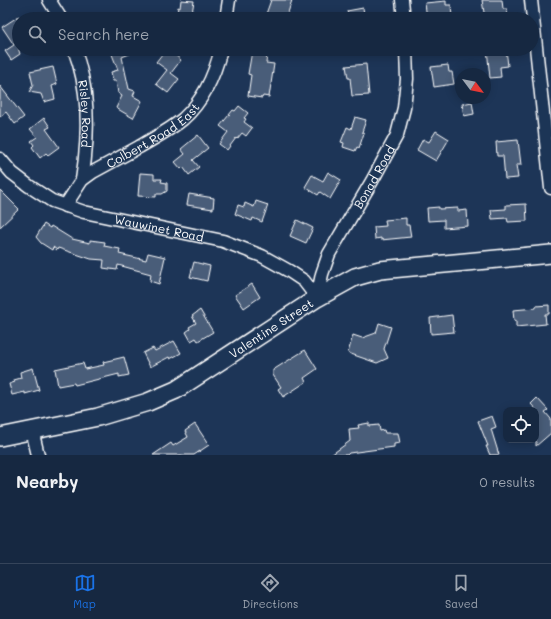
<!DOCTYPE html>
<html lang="en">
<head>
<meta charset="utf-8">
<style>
  body { margin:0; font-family:Mali,sans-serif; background:#1f3048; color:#f1f3f6 }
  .controls { position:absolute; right:12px; bottom:12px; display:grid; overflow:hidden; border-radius:8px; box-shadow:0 2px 10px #0003 }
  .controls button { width:36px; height:36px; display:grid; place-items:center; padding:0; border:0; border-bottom:1px solid #35445a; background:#162841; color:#f1f3f6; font:20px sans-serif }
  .compass { position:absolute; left:455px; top:68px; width:36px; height:36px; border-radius:50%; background:#162841; box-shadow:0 2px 10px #0003; rotate:122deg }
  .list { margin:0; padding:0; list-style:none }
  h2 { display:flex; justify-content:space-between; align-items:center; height:52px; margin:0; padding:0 16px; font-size:17px }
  h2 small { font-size:13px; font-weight:400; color:#9ea6b1 }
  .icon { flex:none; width:22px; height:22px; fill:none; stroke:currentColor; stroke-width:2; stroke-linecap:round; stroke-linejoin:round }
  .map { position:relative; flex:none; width:551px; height:455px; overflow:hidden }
  .search { position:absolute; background:#162841; box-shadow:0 2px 10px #0003; left:12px; right:12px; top:12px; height:44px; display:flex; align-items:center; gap:10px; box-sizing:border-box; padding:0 14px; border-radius:22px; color:#9ea6b1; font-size:15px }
  .sheet { height:108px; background:#162841 }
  nav { display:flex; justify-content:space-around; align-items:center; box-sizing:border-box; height:56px; border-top:1px solid #35445a; background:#162841; font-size:11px; color:#9ea6b1 }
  nav a { display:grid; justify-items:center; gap:2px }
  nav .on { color:#1a73e8 }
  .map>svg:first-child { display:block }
  .building { fill:#4a5d79; stroke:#fff }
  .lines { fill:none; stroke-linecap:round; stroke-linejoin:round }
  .street-casing { stroke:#fff; stroke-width:15 }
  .secondary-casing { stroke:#fff; stroke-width:20 }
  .street { stroke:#1d3557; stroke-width:12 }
  .secondary { stroke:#1d3557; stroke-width:17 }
  .labels { text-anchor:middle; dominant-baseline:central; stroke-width:3; stroke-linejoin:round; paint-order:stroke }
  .street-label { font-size:12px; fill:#fff; stroke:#1d3557 }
</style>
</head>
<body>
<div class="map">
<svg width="551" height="455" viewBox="0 0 551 455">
  <rect width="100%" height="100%" fill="#1d3557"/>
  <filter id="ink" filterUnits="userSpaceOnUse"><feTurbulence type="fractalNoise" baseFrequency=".025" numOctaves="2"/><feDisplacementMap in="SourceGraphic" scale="8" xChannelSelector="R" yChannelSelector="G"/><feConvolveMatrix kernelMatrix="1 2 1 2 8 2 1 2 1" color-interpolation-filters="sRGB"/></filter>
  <g filter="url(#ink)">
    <!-- building -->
    <path class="building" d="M 181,0 L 194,1 L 191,19 L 176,19 L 178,7 L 180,8 Z
      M 271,0 L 292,0 L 286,19 L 280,19 L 266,14 Z
      M 482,0 L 502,0 L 503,9 L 507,9 L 508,19 L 485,19 Z
      M 446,1 L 446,5 L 451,5 L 452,17 L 442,18 L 442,19 L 427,19 L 425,3 Z
      M 363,8 L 365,19 L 349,19 L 347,11 Z
      M 19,16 L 19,51 L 20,54 L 11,60 L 5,51 L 14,45 L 2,27 Z
      M 110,49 L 142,49 L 122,57 L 129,89 L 135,91 L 133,96 L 142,101 L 133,118 L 116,108 L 122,96 L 118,93 L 116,81 L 113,81 L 111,72 L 118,70 Z
      M 166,49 L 168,49 L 181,60 L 171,73 L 179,79 L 168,93 L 156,84 L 167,70 L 156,62 Z
      M 256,49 L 265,49 L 264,54 L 267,55 L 266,63 L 274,64 L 269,97 L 263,96 L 262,98 L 248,96 L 251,75 L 248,74 L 252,51 L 255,52 Z
      M 487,49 L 506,49 L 508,66 L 500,67 L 501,77 L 490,78 Z
      M 366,64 L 369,95 L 352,96 L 350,78 L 348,78 L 346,66 Z
      M 448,65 L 449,72 L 452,72 L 454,84 L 434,87 L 431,67 Z
      M 53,67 L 57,84 L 52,86 L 55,99 L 44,102 L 41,94 L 29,92 L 33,85 L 30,72 Z
      M 0,86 L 24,117 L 15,124 L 6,112 L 0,117 Z
      M 472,102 L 474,114 L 464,116 L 462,104 Z
      M 239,106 L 248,113 L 244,118 L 246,119 L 244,122 L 252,128 L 246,136 L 242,133 L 237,139 L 236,138 L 227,150 L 219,144 L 228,132 L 220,126 L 233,110 L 235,111 Z
      M 355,117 L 366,120 L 362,132 L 364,133 L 359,148 L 357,147 L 355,151 L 343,147 L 344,143 L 341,142 L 347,127 L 351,129 Z
      M 44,118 L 50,127 L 46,129 L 59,147 L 48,155 L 46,153 L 40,158 L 32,147 L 34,145 L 31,141 L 37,137 L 30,129 Z
      M 436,131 L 449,139 L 436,161 L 417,150 L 423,139 L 429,142 Z
      M 198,135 L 208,148 L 193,160 L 199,167 L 189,175 L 183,167 L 181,169 L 175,162 L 185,154 L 181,149 Z
      M 518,140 L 521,165 L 516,165 L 518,178 L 505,179 L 503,156 L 497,156 L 496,142 Z
      M 328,172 L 341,180 L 330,199 L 320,192 L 318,195 L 305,187 L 312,175 L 323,181 Z
      M 140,173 L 154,174 L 154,179 L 162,179 L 161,182 L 167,183 L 167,191 L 162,194 L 156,194 L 156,197 L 138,196 Z
      M 0,190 L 19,209 L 0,227 Z
      M 189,194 L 214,198 L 213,209 L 187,205 Z
      M 256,201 L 268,205 L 262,222 L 253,218 L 252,221 L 235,214 L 238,205 L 244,207 L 245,203 L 254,207 Z
      M 526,204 L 527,221 L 508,222 L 507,218 L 492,219 L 491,210 L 506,209 L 506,205 Z
      M 439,207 L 439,209 L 458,208 L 458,211 L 467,210 L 468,226 L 444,228 L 444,220 L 428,221 L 427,208 Z
      M 406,218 L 406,225 L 409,225 L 411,237 L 381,240 L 381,238 L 375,239 L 374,227 L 386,226 L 385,220 Z
      M 297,220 L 313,228 L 306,243 L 290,236 Z
      M 44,224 L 50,228 L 51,226 L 72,239 L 90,243 L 90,240 L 105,242 L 104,246 L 120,249 L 119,254 L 146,260 L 148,253 L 165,257 L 159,284 L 150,281 L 151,274 L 118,265 L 117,270 L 103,268 L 104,260 L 91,259 L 58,248 L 57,250 L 53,247 L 52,250 L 41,243 L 36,237 Z
      M 194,262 L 210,266 L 207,281 L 190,277 Z
      M 252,284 L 260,297 L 244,308 L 235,295 Z
      M 549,305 L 549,314 L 545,314 L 546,324 L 516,327 L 516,320 L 514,321 L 513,310 L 536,308 L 536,306 Z
      M 200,310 L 213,332 L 198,341 L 196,338 L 191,341 L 186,332 L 190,329 L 189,327 L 196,323 L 192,316 Z
      M 452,315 L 454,332 L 431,334 L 430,318 Z
      M 379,323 L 391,327 L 384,349 L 388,358 L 377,363 L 348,353 L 353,335 L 362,338 L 376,333 Z
      M 174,341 L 181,353 L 170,359 L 169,357 L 150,367 L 143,353 L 153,348 L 155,351 Z
      M 305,350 L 317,369 L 304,378 L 306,382 L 283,397 L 278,389 L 281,387 L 273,375 L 273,370 Z
      M 124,357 L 129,375 L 119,377 L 119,374 L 75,385 L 74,383 L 58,386 L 55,369 L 83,363 L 85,369 L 104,365 L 103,362 Z
      M 33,368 L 39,390 L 25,394 L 25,392 L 12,395 L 9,384 L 15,382 L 14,380 L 21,378 L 20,372 Z
      M 537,398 L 548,410 L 545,412 L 551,419 L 551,433 L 536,446 L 536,418 L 540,414 L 531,404 Z
      M 492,416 L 496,427 L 491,429 L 499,455 L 490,455 L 486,446 L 488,446 L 478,421 Z
      M 369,423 L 369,426 L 379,425 L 380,431 L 384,430 L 385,433 L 398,433 L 400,443 L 394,444 L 394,447 L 349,453 L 347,455 L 331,455 L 350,441 L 349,429 L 359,428 L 358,425 Z
      M 195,424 L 209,445 L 194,455 L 153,455 L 171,443 L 173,446 L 188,437 L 185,431 Z"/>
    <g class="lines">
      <defs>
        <g id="street">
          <path d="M 49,0 L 61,19"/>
          <path d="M 402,0 L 404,19"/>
          <path d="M 531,0 L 551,188"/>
          <path d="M 226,19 L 229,0"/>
          <path id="s1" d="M 74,49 C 90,90 89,137 82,180"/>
          <path id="s2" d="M 0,159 L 12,173 L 29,186 L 52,201 L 84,212 L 223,241 L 262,256 L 289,271 L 304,281 L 317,298"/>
          <path id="s3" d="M 65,206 L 82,180 L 93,172 C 108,164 124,155 139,147 C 154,138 170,130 183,119 C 203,101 215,74 221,49"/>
          <path id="s4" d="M 317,298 L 322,274 L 329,254 L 372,181 L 397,135 L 404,108 L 407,79 L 406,49"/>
          <path d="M 32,430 L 38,455"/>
        </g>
        <g id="secondary">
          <path id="s5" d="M 0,437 L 98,417 L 148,402 L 176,390 L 317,298 L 355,277 L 380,270 L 551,254"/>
        </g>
      </defs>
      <!-- street casing -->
      <use href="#street" class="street-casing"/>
      <!-- secondary casing -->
      <use href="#secondary" class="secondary-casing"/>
      <!-- street -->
      <use href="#street" class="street"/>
      <!-- secondary -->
      <use href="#secondary" class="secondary"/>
    </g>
  </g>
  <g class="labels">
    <!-- street labels -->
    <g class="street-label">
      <text stroke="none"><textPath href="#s1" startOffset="66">Risley Road</textPath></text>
      <text stroke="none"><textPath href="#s3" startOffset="115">Colbert Road East</textPath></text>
      <text stroke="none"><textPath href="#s4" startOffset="135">Bonad Road</textPath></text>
      <text stroke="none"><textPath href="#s2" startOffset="178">Wauwinet Road</textPath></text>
      <text stroke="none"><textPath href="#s5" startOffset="296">Valentine Street</textPath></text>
    </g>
  </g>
</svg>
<div class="controls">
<button><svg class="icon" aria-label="locate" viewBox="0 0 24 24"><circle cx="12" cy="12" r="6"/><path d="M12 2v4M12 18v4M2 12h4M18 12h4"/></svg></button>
</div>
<svg class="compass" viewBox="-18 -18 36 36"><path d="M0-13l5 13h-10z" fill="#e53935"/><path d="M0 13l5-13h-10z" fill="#9ea6b1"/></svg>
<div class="search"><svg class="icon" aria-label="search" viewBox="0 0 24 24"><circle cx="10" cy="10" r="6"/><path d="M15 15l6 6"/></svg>Search here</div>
</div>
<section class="sheet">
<h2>Nearby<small>0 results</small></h2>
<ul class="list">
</ul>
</section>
<nav>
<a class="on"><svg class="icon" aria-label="map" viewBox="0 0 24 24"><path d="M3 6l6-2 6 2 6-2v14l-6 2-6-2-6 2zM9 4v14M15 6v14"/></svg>Map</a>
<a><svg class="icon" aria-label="directions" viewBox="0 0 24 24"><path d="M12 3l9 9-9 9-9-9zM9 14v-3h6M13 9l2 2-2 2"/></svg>Directions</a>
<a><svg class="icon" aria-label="saved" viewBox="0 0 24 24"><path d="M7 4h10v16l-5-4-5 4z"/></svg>Saved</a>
</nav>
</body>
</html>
